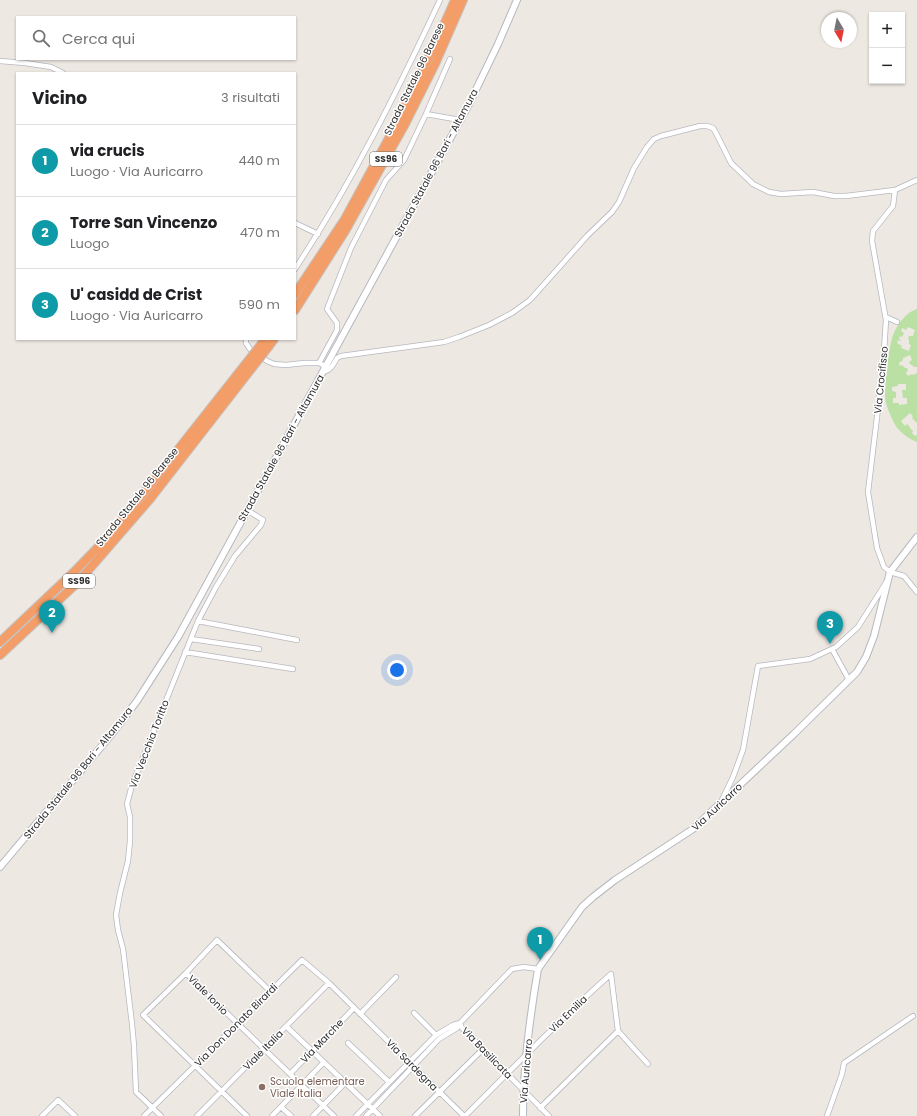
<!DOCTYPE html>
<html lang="it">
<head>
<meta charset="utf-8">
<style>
  body { margin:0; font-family:Poppins,sans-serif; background:#f6f6f6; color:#202124 }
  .controls { position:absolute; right:12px; top:12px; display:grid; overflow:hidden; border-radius:0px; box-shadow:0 1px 3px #0004 }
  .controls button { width:36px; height:36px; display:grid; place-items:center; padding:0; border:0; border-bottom:1px solid #e0e0e0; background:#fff; color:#202124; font:20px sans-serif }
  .compass { position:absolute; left:821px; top:12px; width:36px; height:36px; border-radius:50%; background:#fff; box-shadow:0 1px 3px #0004; rotate:170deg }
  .you { position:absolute; left:397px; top:670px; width:14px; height:14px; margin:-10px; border:3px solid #fff; border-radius:50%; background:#1a73e8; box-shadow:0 0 0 6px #1a73e833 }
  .badge { display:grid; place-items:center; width:26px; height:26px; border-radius:50%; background:#5074ed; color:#fff; font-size:13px; font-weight:700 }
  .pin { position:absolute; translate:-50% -33px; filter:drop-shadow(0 1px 2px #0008) }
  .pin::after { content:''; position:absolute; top:21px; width:14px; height:12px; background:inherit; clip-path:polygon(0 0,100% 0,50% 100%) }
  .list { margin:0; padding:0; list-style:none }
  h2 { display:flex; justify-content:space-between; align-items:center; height:52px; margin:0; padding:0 16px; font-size:17px }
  h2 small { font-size:13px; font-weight:400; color:#757577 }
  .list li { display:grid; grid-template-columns:26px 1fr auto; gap:12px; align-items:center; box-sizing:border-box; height:72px; padding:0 16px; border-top:1px solid #e0e0e0 }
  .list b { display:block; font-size:15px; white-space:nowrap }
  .list p { margin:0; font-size:13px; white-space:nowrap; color:#757577 }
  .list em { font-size:13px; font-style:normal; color:#757577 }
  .icon { flex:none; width:22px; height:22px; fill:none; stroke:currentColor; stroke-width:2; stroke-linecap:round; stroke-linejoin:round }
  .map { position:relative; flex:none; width:917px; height:1116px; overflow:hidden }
  .search { position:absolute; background:#fff; box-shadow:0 1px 3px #0004; left:16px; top:16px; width:280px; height:44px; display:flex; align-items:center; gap:10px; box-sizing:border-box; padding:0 14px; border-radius:0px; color:#757577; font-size:15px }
  .panel { position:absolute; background:#fff; box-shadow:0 1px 3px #0004; left:16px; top:72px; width:280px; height:268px; border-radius:0px }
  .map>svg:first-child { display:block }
  .green { fill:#bae0a3; fill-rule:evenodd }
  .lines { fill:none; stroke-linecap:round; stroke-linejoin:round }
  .street-casing { stroke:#b5b8c0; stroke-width:6 }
  .secondary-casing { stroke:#b5b8c0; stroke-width:8 }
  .highway-casing { stroke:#c4c4c4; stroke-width:10 }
  .street { stroke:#fff; stroke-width:4.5 }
  .secondary { stroke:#fff; stroke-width:6 }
  .highway { stroke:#f39e68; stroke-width:8 }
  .highway-bridge-casing { stroke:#c4c4c4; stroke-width:10; stroke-linecap:butt }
  .highway-bridge { stroke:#f39e68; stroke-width:8 }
  .education-dot { fill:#8d6e63; stroke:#fff; stroke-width:1.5 }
  .labels { text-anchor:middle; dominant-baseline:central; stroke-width:3; stroke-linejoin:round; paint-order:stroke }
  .shield { fill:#fff; stroke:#6d6d6d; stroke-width:1 }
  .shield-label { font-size:9px; font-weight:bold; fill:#2e2e2e }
  .street-label { font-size:10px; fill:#2e2e2e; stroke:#fff }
  .education-label { font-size:10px; fill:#785e54; stroke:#fff; text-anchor:start }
</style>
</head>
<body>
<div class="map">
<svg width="917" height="1116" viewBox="0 0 917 1116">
  <rect width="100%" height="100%" fill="#eee8e2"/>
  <!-- green -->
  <path class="green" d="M 917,309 L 917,367 L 914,367 L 912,365 L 911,365 L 909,362 L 912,360 L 910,355 L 903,358 L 903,360 L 899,363 L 900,366 L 902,365 L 905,368 L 907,368 L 908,370 L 906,373 L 908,376 L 912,374 L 913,375 L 917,373 L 917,423 L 912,418 L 913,416 L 910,413 L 901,421 L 905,426 L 907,424 L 910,427 L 910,428 L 913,431 L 912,433 L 915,436 L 917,435 L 917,442 C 911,440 904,435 899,430 C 894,425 888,410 886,403 C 883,393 889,342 894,333 C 898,323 907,312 917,309 ZM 908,327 L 915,330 L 913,336 L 909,336 L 908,339 L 909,340 L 909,344 L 911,345 L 909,351 L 901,348 L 902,346 L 897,343 L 898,340 L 900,341 L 901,340 L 899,339 L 900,336 L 902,337 L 904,333 L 901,331 L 902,328 L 906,330 ZM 898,384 L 906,384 L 906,390 L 902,390 L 903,398 L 907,398 L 907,404 L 899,405 L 899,403 L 893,403 L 893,398 L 896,398 L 896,392 L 892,391 L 892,387 L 898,386 Z"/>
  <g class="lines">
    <defs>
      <path id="street" d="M 0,61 L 25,63 L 51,67 L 63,73
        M 426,114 L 460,120
        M 895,190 L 893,206 L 873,231 L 872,241 L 886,320 L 883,367 L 868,492 L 877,548 L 884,567 L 890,572 L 904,576 L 917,592
        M 295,223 L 318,234
        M 295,269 C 351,184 397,92 440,0
        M 886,317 L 897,322
        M 246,339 L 246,343 L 250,349 L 267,361 L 274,364 L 286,365 L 304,363 L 319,363
        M 325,366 L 319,363 L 337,330 L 337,323 L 327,309 L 351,248 L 386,180 L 404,160 L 426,114 L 450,59
        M 323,372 C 331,370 333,365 337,358 L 341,356 L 444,342 L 459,337 L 489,325 L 512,313 L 530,300 L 587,236 L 612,212 L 619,202 L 634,168 L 647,147 L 654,139 L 661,136 L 700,126 L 707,126 L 713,128 L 716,133 L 731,163 L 753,184 L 769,192 L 781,194 L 813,192 L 834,196 L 846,196 L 895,190 L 917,180
        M 198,621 L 297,640
        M 191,639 L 259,649
        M 832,649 L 849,680
        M 185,652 L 293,669
        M 721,802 L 733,777 L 743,750 L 758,666 L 810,659 L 836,647 L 858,627 L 887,581
        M 186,973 L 237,1023 L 334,1116
        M 611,974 L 618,1031
        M 414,1013 L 436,1035
        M 360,1014 L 396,977
        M 460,1023 L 462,1028 L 549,1116
        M 287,1027 L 380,1116
        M 348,1043 L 389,1082
        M 290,1074 L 354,1008
        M 281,1107 L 291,1116
        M 540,1108 L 618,1031 L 648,1064
        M 42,1116 L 58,1100 L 75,1116
        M 144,1116 L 302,960 L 329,983 L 464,1116
        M 161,1116 L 136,1092 L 134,1046 L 132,1024 L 123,949 L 118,930 L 116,915 L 120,893 L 128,861 L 130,841 L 130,817 L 127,804 L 132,785 L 198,621 L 216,587 L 235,556 L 261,525 L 263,520 L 247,510
        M 197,1116 L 329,983
        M 247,1116 L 143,1015 L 186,973 L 217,940 L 270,991
        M 272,1116 L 324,1062
        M 313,1116 L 345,1083
        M 356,1116 L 436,1035 L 453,1025 L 460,1023
        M 366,1116 L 439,1039 L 457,1028 L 460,1023 L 512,969 L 524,967 L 538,969
        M 415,1116 L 483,1049
        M 465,1116 C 513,1068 560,1019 611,974
        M 827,1116 L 842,1074 L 844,1063 L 913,1016"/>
      <path id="secondary" d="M 0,867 L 111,735 L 137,701 L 178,637 L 469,104 L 498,44 L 517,0
        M 523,1116 C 523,1068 530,1016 538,969 L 543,962 L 582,907 L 593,897 L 615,880 L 693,829 L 795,733 L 857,672 L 866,657 L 874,636 L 890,572 L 917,537"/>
      <path id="highway" d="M 295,294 L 345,219 L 376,162 L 400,118 L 439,36 L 455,0
        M 295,310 L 345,231 L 405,124 L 435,64 L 463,0
        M 269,346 L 274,339
        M 0,642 L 74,572 L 103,542 L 143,494
        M 0,655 L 79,581 L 150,499"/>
    </defs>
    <!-- street casing -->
    <use href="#street" class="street-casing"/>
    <!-- secondary casing -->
    <use href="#secondary" class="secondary-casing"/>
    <!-- highway casing -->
    <use href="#highway" class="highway-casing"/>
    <!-- street -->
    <use href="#street" class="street"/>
    <!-- secondary -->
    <use href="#secondary" class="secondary"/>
    <!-- highway -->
    <use href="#highway" class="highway"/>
    <defs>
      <path id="highway-bridge" d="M 143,494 L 263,342
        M 150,499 L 269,346"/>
    </defs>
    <!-- highway-bridge casing -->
    <use href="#highway-bridge" class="highway-bridge-casing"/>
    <!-- highway-bridge -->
    <use href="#highway-bridge" class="highway-bridge"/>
  </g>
  <!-- markers -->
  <circle class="education-dot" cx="262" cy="1087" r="4"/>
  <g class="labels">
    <!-- shield labels -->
    <g class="shield">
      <rect x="370" y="152" width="32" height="14" rx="3"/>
      <rect x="63" y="574" width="32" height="14" rx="3"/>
    </g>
    <g class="shield-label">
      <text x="386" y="159">SS96</text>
      <text x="79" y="581">SS96</text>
    </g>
    <!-- street labels -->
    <g class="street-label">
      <text transform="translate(414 79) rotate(-64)">Strada Statale 96 Barese</text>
      <text transform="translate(436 163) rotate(-62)">Strada Statale 96 Bari - Altamura</text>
      <text transform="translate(881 380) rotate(-84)">Via Crocifisso</text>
      <text transform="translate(281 448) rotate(-61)">Strada Statale 96 Bari - Altamura</text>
      <text transform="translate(137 497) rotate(-51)">Strada Statale 96 Barese</text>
      <text transform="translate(149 744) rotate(-69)">Via Vecchia Toritto</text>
      <text transform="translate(78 773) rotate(-51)">Strada Statale 96 Bari - Altamura</text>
      <text transform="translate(717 807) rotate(-43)">Via Auricarro</text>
      <text transform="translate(208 995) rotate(45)">Viale Ionio</text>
      <text transform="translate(568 1014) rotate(-44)">Via Emilia</text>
      <text transform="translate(236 1025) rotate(-45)">Via Don Donato Birardi</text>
      <text transform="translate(322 1041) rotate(-46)">Via Marche</text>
      <text transform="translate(263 1050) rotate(-45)">Viale Italia</text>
      <text transform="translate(487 1053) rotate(46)">Via Basilicata</text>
      <text transform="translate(412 1065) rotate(45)">Via Sardegna</text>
      <text transform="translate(526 1071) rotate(-85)">Via Auricarro</text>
    </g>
    <!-- education labels -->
    <g class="education-label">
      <text x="270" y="1081">Scuola elementare<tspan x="270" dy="12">Viale Italia</tspan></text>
    </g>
  </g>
</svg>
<div class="controls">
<button>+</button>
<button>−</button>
</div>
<svg class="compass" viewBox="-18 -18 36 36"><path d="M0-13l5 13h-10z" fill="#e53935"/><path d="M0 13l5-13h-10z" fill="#757577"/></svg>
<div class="you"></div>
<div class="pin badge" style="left:540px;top:960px;background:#0f9aa8">1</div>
<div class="pin badge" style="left:52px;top:633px;background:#0f9aa8">2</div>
<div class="pin badge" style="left:830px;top:644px;background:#0f9aa8">3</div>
<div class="search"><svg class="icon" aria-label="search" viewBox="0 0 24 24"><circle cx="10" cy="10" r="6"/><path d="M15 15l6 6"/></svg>Cerca qui</div>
<section class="panel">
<h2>Vicino<small>3 risultati</small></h2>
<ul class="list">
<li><span class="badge" style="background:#0f9aa8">1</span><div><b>via crucis</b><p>Luogo · Via Auricarro</p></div><em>440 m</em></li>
<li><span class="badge" style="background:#0f9aa8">2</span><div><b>Torre San Vincenzo</b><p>Luogo</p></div><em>470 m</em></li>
<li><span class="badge" style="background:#0f9aa8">3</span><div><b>U' casidd de Crist</b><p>Luogo · Via Auricarro</p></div><em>590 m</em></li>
</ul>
</section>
</div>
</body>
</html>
